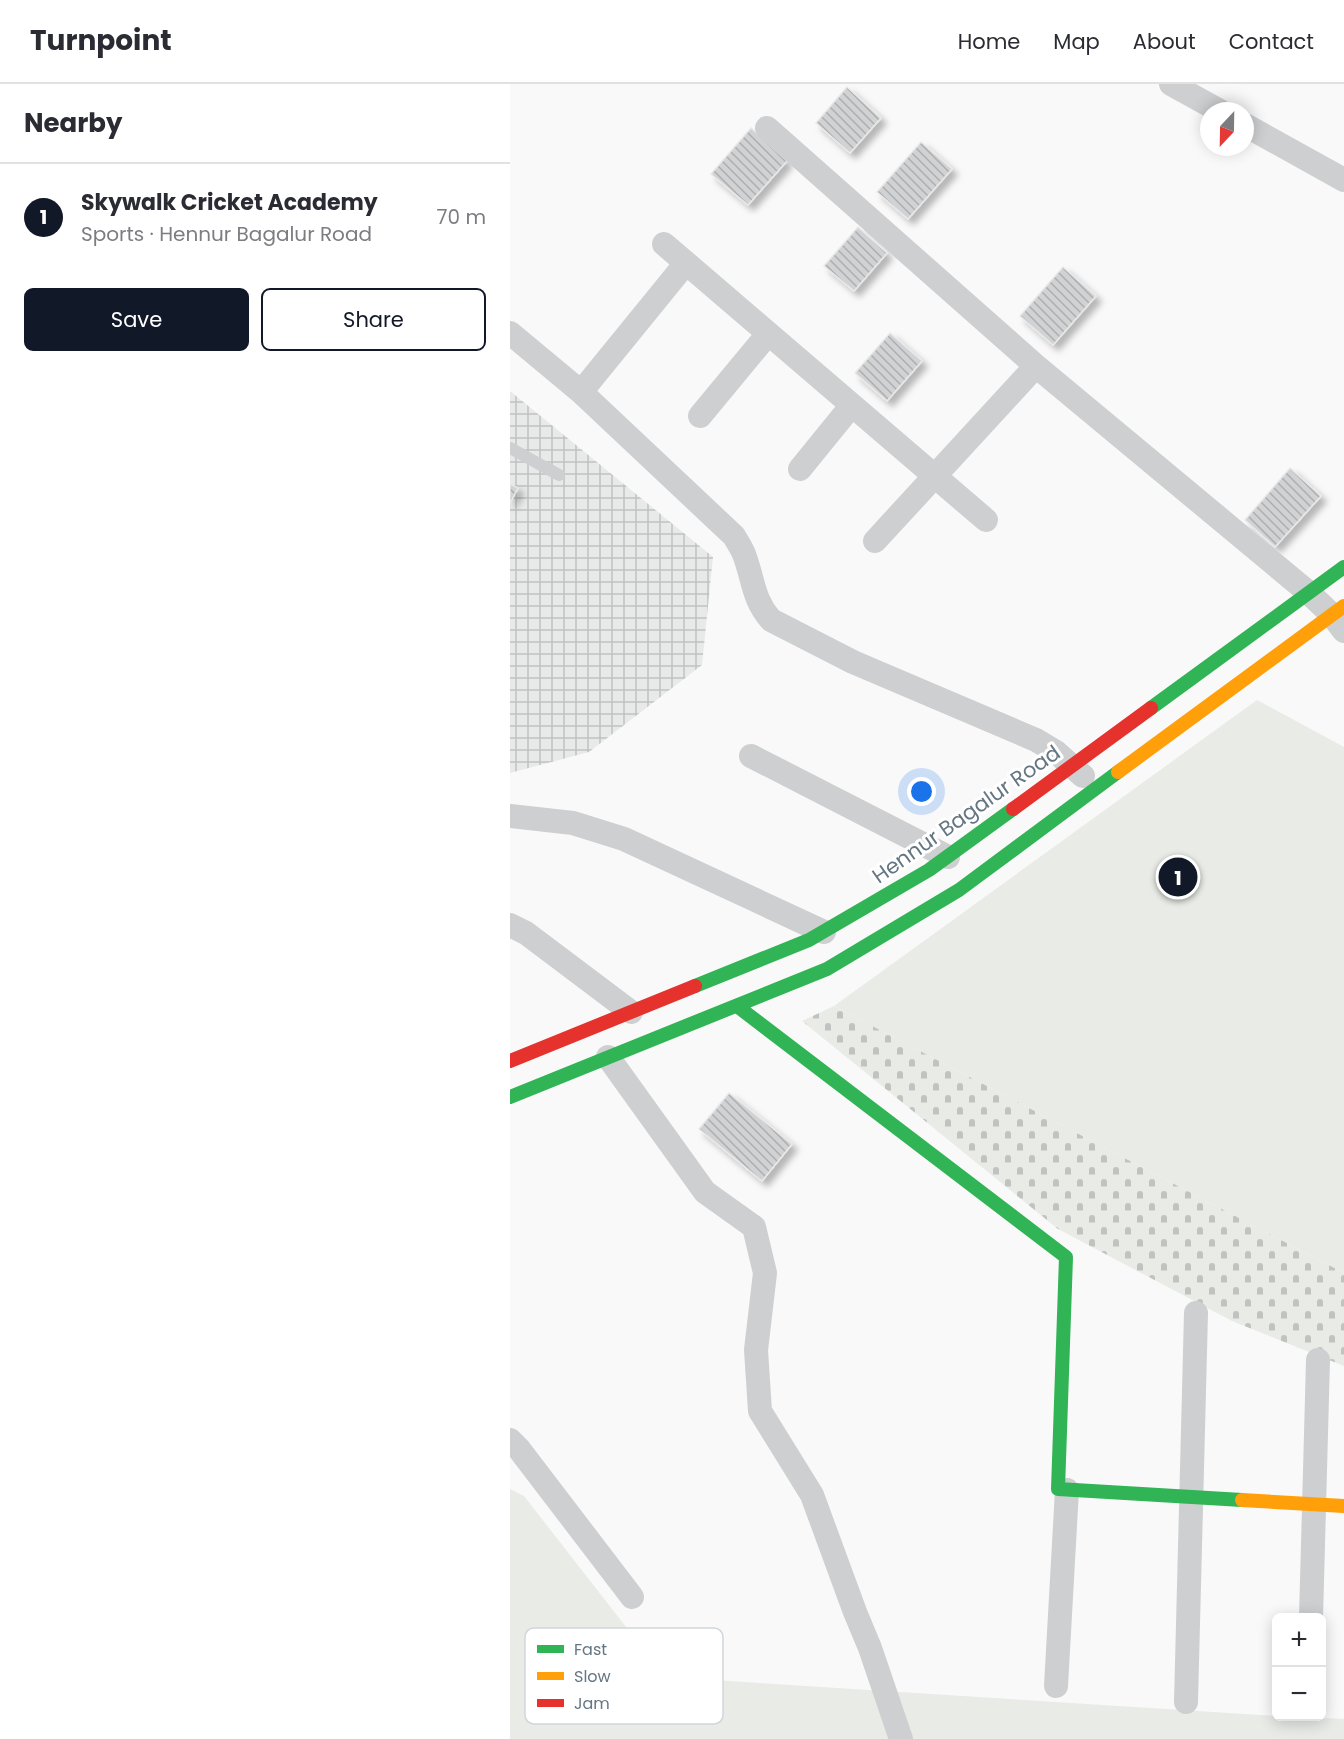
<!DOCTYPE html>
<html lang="en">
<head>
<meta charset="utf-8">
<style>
  body { margin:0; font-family:Poppins,sans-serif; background:#f2f2f3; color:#2b2b33 }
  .controls { position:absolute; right:18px; bottom:18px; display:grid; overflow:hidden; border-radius:9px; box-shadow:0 3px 15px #0003 }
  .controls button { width:54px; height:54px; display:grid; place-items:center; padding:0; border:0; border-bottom:2px solid #e1e1e2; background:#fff; color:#2b2b33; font:30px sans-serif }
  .compass { position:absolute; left:690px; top:18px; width:54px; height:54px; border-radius:50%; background:#fff; box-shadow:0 3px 15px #0003; rotate:202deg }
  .you { position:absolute; left:412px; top:708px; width:21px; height:21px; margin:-15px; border:4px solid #fff; border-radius:50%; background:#1a73e8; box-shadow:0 0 0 9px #1a73e833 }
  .badge { display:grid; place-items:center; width:39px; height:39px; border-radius:50%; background:#111827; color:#fff; font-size:20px; font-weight:700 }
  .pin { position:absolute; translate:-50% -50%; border:3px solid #fff; box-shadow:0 2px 6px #0006 }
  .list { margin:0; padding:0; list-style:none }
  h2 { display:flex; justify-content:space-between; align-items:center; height:78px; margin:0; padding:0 24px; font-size:26px }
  h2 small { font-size:20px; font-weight:400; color:#7c7c81 }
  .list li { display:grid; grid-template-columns:39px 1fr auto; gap:18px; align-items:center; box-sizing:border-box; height:108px; padding:0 24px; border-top:2px solid #e1e1e2 }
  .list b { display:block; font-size:22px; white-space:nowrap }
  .list p { margin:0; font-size:20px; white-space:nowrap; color:#7c7c81 }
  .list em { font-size:20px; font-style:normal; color:#7c7c81 }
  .actions { display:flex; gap:12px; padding:18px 24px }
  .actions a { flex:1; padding:14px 0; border:2px solid #111827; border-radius:9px; text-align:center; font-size:21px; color:#111827 }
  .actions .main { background:#111827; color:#fff }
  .map { position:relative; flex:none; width:834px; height:1655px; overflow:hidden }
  header { display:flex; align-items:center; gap:36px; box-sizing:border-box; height:84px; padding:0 30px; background:#fff; border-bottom:2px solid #e1e1e2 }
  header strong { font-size:28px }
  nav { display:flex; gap:33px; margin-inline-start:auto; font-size:21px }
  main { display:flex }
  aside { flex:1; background:#fff }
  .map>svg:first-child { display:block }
  .industrial { fill:url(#industrial-grid) }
  .grass { fill:#e8ebe6 }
  .cemetery { fill:url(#cemetery-stones) }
  .building { fill:url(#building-back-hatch); stroke:#e8e8e8; stroke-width:1.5; filter:url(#shadow) }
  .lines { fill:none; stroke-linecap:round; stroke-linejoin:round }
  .lane { stroke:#cecfd0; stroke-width:12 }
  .street { stroke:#cecfd0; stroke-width:24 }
  .fast { stroke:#30b455; stroke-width:14 }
  .slow { stroke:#ff9f0a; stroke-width:14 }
  .jam { stroke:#e5322d; stroke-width:14 }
  .labels { text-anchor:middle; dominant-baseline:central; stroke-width:6; stroke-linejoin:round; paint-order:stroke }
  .street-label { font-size:21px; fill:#657683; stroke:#fff }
  .key { fill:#fff; stroke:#d1d6da; stroke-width:1.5 }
  .key-label { font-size:16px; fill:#657683 }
</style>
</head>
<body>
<header>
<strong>Turnpoint</strong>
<nav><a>Home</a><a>Map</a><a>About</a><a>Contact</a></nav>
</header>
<main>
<aside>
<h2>Nearby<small></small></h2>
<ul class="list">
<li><span class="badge">1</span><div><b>Skywalk Cricket Academy</b><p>Sports · Hennur Bagalur Road</p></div><em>70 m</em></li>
</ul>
<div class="actions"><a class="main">Save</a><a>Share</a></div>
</aside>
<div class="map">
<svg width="834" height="1655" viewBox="0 0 834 1655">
  <defs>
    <pattern id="industrial-grid" width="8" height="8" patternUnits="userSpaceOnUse" patternTransform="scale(1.5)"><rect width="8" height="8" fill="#e8e9e9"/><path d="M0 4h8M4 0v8" fill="none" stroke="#c0c1c2"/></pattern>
    <pattern id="cemetery-stones" width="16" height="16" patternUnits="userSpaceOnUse" patternTransform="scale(1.5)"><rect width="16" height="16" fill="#e8ebe6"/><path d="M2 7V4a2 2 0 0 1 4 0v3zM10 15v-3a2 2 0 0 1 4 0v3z" fill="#c0c3c0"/></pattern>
    <pattern id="building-back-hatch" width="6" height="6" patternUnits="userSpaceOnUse" patternTransform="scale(1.5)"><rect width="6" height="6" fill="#d0d2d3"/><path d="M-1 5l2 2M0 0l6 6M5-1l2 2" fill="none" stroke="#acafb1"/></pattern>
    <filter id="shadow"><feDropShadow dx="5.5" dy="5.5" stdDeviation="3" flood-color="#0004"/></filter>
  </defs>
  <rect width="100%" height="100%" fill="#f9f9f9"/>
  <!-- industrial -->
  <path class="industrial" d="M 0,307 L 203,473 L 192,581 L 79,668 L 0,689 Z"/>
  <!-- grass -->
  <path class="grass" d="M 747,616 L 834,663 L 834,1189 L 324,922 Z
    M 0,1405 L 14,1412 L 155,1593 L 766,1632 L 834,1635 L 834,1655 L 0,1655 Z"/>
  <!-- cemetery -->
  <path class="cemetery" d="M 324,922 L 834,1189 L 834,1282 L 722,1237 L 548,1145 L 292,937 Z"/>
  <!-- building -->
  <path class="building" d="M 337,3 L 371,34 L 340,69 L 306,39 Z
    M 241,44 L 277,77 L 238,121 L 201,90 Z
    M 411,58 L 442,85 L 398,135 L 367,108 Z
    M 348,143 L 377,169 L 344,207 L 314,182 Z
    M 553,183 L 586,212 L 543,261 L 510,232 Z
    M 380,249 L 412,277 L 377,317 L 345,289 Z
    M 780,384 L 811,412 L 765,463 L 735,436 Z
    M 0,400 L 8,404 L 0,419 Z
    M 219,1009 L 282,1060 L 252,1097 L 189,1045 Z"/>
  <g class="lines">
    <!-- lane -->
    <path class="lane" d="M 0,364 L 49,391"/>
    <!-- street -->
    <path class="street" d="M 661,0 L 710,27
      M 735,41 L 834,96
      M 257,44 L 526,282 L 799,509 L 821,530 L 834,547
      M 154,160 L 476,436
      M 0,249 L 71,308 L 224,452 C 228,459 233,466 235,473 C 244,498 243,515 261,536 L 343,578 L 526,656 L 546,668 L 573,692
      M 71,308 L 176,179
      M 190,332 L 258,250
      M 290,385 L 342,321
      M 365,457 L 526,282
      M 241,672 L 438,773
      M 0,732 L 63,739 L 114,755 L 314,848
      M 0,841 L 16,849 L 121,928
      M 98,973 L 195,1108 L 244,1143 L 255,1189 L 246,1266 L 250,1327 L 302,1411 L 345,1528 L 360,1564 L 391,1655
      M 0,1356 L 9,1365 L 122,1513
      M 801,1534 L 808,1276
      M 546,1602 L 557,1406
      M 676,1618 L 686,1229"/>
    <!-- fast -->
    <path class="fast" d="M 641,624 L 834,483
      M 185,902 L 299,856 L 419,786 L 503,725
      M 227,922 L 556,1173 L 548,1405 L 732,1416
      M 0,1013 L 317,885 L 449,806 L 608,688"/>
    <!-- slow -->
    <path class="slow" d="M 608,688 L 834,522
      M 732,1416 L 834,1422"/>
    <!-- jam -->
    <path class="jam" d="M 503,725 L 641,624
      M 0,977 L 185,902"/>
  </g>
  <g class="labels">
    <!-- street labels -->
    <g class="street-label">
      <text transform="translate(456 730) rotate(-35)">Hennur Bagalur Road</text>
    </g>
  </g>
  <!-- legend -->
  <rect x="15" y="1544" width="198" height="96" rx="9" class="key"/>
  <rect x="27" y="1561" width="27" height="8" fill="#30b455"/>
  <rect x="27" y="1588" width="27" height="8" fill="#ff9f0a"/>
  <rect x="27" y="1615" width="27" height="8" fill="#e5322d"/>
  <g class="key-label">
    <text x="64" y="1571">Fast</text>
    <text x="64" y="1598">Slow</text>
    <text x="64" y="1625">Jam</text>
  </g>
</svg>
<div class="controls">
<button>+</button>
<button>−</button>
</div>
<svg class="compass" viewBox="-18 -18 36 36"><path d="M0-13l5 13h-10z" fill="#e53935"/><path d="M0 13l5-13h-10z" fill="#7c7c81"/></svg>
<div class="you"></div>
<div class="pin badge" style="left:668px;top:793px">1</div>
</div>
</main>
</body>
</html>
